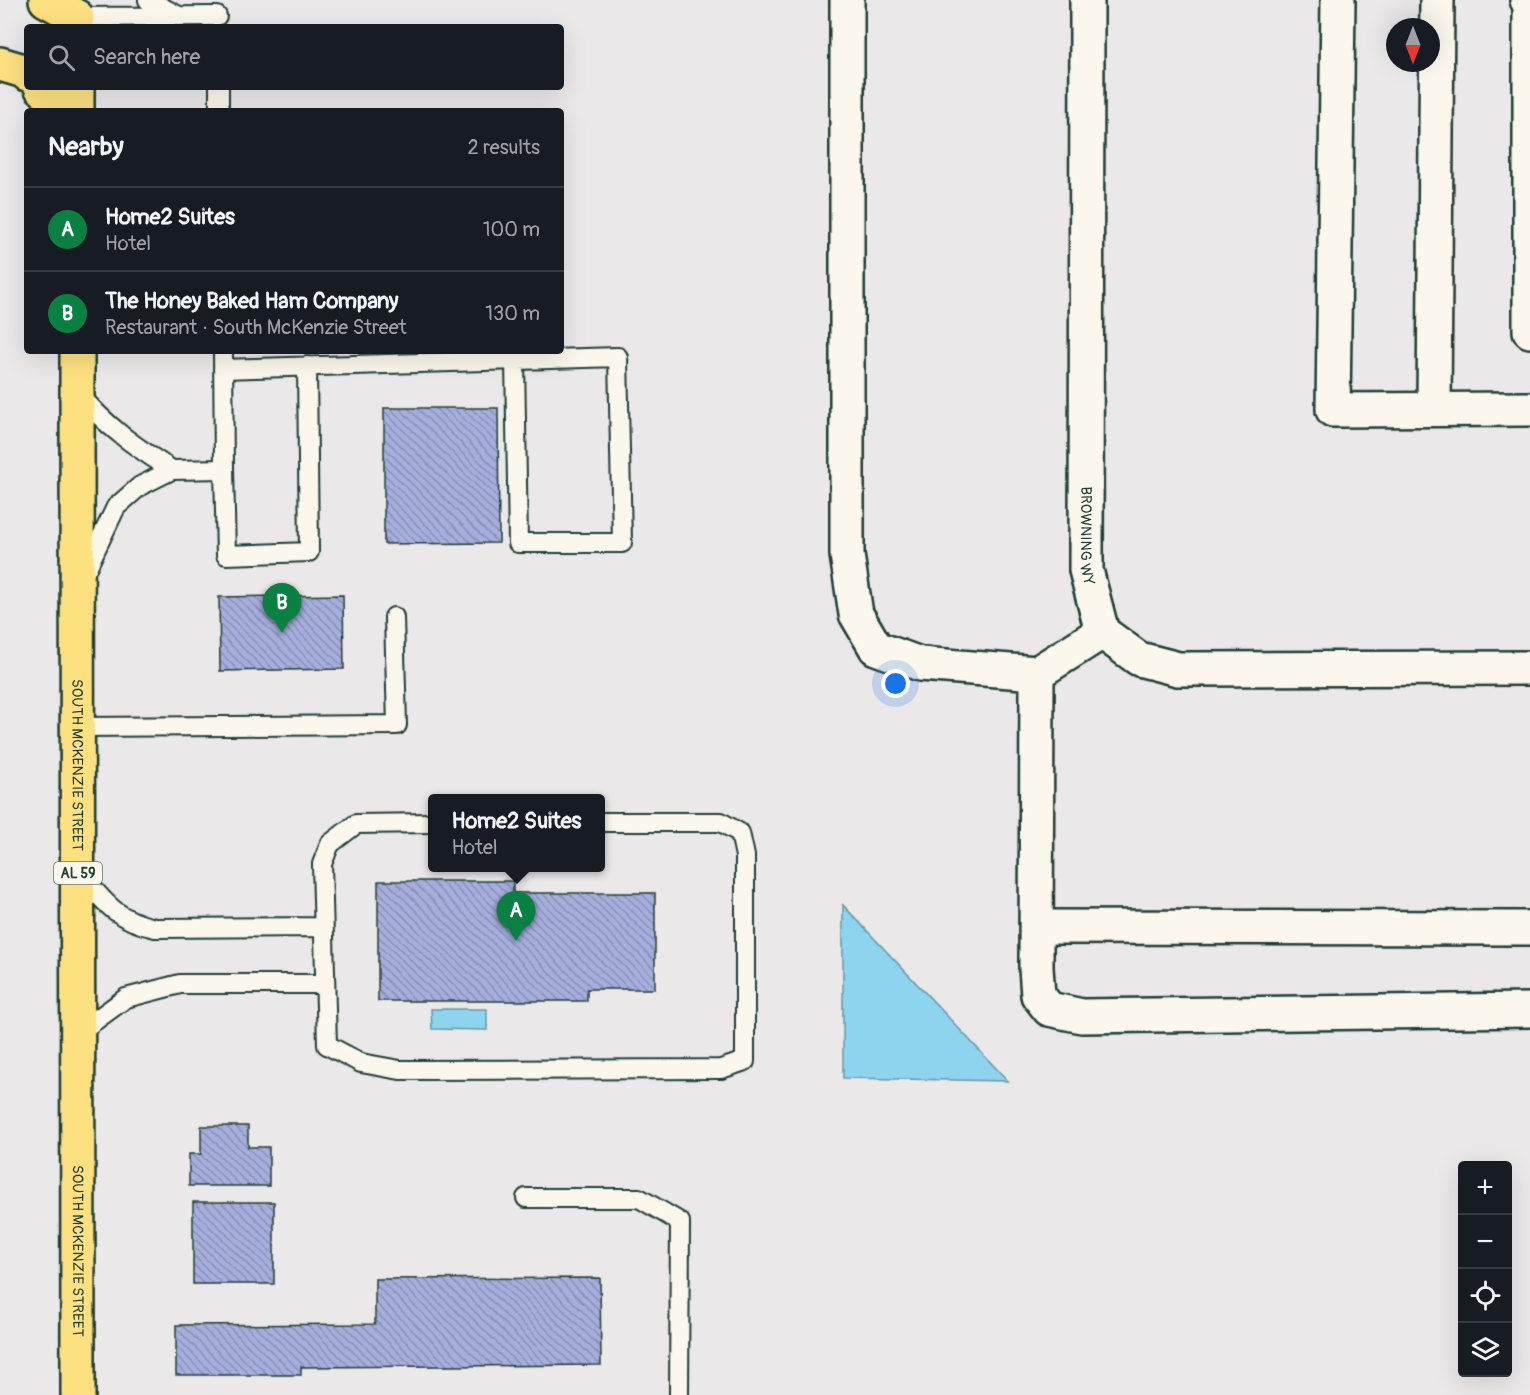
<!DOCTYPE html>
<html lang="en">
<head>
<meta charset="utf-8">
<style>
  body { margin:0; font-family:Pangolin,sans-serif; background:#242831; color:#f1f3f6 }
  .controls { position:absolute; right:18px; bottom:18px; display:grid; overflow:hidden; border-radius:6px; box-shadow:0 6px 24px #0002 }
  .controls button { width:54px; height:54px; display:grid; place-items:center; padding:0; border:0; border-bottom:2px solid #363941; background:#171b24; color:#f1f3f6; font:30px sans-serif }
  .compass { position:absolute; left:1386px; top:18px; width:54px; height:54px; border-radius:50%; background:#171b24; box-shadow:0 6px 24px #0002; rotate:180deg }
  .you { position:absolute; left:896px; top:684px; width:21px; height:21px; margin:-15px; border:4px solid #fff; border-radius:50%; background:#1a73e8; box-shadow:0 0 0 9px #1a73e833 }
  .badge { display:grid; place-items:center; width:39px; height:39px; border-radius:50%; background:#0b8043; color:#fff; font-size:20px; font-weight:700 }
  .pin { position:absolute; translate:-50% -50px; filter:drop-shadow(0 2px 3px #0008) }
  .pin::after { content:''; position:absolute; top:32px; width:21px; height:18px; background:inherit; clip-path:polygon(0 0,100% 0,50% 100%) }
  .popup { position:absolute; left:428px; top:794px; width:177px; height:78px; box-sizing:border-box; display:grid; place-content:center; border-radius:6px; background:#171b24; filter:drop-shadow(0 2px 4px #0005); font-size:20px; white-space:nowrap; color:#9ea1a6 }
  .popup b { font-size:22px; color:#f1f3f6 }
  .popup::after { content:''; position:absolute; left:50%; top:100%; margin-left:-12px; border:12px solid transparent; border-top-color:#171b24 }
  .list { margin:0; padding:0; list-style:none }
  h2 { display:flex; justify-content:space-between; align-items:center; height:78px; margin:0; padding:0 24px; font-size:26px }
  h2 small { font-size:20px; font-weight:400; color:#9ea1a6 }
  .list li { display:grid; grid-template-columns:39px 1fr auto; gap:18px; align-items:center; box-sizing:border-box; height:84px; padding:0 24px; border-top:2px solid #363941 }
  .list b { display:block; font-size:22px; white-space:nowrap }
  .list p { margin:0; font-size:20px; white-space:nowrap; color:#9ea1a6 }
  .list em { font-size:20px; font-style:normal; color:#9ea1a6 }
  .icon { flex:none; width:33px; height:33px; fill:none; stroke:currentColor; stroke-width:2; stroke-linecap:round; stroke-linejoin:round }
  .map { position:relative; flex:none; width:1530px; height:1395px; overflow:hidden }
  .search { position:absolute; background:#171b24; box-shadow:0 6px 24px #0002; left:24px; top:24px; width:540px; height:66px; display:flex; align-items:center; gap:15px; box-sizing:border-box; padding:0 21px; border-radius:6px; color:#9ea1a6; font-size:22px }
  .panel { position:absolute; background:#171b24; box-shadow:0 6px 24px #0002; left:24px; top:108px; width:540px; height:246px; border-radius:6px }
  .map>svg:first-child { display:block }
  .water { fill:#8ed4ef; stroke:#6298a4; stroke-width:1.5 }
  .building { fill:url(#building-back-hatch); stroke:#1f3d34; stroke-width:1.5 }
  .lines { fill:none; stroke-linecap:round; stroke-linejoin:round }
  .lane-casing { stroke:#1f3d34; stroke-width:22 }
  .street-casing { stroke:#1f3d34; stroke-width:38 }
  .primary-casing { stroke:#1f3d34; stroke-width:38 }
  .lane { stroke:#fbf7ec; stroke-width:18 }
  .street { stroke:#fbf7ec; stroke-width:33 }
  .primary { stroke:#fde080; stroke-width:33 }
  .labels { text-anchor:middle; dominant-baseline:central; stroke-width:4.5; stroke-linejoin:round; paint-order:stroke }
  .shield { fill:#fbf7ec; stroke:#61756b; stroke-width:1.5 }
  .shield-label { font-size:14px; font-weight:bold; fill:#1f3d34 }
  .street-label { font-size:15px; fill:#1f3d34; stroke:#fbf7ec }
</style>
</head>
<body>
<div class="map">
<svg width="1530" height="1395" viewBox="0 0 1530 1395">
  <defs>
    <pattern id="building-back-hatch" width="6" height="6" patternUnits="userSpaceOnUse" patternTransform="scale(1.5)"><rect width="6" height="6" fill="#a6aede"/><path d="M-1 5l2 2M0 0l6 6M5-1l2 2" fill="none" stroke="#878fb5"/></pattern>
  </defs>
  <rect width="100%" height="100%" fill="#eae8e9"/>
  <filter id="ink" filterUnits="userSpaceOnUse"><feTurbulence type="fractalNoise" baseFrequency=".0167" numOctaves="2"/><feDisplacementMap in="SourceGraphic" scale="12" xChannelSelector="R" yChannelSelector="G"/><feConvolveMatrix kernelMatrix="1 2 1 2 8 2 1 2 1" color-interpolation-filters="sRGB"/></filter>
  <g filter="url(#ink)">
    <!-- water -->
    <path class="water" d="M 843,905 L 1008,1081 L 843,1078 Z
      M 431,1009 L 487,1009 L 487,1030 L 432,1029 Z"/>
    <!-- building -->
    <path class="building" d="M 384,408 L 498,408 L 499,543 L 384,544 Z
      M 343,595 L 344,669 L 220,671 L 219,597 Z
      M 378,881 L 513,881 L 513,893 L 655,893 L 655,989 L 587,989 L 587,1001 L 378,1001 Z
      M 201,1126 L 248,1126 L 248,1147 L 269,1147 L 269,1186 L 189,1186 L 189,1154 L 201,1154 Z
      M 193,1202 L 274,1202 L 274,1284 L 193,1284 Z
      M 600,1278 L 601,1365 L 301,1367 L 301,1375 L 176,1375 L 176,1325 L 375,1324 L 375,1279 Z"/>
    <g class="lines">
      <defs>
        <path id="lane" d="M 148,0 L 177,15
          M 77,17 L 217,16
          M 219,87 L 219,111
          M 223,369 L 618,357 L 622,543 L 518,543 L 515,360
          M 78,393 C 107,427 134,446 172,470 L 140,486 L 116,507 L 83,576
          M 224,469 L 226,555 L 309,552 L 307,366
          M 172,470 L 224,469 L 223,351
          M 77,727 L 397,725 L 394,617
          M 432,823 L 356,824 L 330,844 L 322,864 L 327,1045 L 361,1063 L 400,1070 L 721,1069 L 745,1061 L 745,856 L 740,833 L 721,822 L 600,822
          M 79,872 C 104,902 116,920 155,928 L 323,927
          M 78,1033 L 126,998 L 180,984 L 324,984
          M 526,1198 L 639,1198 L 680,1222 L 679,1395"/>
        <g id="street">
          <path d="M 847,0 L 847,555 L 856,614 L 876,648 L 920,664 L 1037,673"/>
          <path id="s1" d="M 1087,0 L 1086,570 L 1102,632 L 1139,659 L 1178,669 L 1530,668"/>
          <path d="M 1338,0 L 1333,410 L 1530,409"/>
          <path d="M 1527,0 L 1530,5 L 1530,331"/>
          <path d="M 1434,409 L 1437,0"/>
          <path d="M 1102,632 L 1037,673 L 1036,968 L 1038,995 L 1049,1009 L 1082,1016 L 1530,1010"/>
          <path d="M 1037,927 L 1530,928"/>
        </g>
        <g id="primary">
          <path d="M 46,0 L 77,17"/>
          <path d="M 0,64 L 24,71 L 27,74"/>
          <path d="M 41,87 L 55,101 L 58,111"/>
          <path d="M 77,87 L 77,111"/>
          <path id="s2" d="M 77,351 L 78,1395"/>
        </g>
      </defs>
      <!-- lane casing -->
      <use href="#lane" class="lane-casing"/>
      <!-- street casing -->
      <use href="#street" class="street-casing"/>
      <!-- primary casing -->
      <use href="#primary" class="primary-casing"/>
      <!-- lane -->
      <use href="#lane" class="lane"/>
      <!-- street -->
      <use href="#street" class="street"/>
      <!-- primary -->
      <use href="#primary" class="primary"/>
    </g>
  </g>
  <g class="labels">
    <!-- shield labels -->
    <rect class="shield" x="54" y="862" width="48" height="22" rx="4.5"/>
    <g class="shield-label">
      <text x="78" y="873">AL 59</text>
    </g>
    <!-- street labels -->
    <g class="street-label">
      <text stroke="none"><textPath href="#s1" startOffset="536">BROWNING WY</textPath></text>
      <text stroke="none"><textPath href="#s2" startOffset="414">SOUTH MCKENZIE STREET</textPath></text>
      <text stroke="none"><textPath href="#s2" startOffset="900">SOUTH MCKENZIE STREET</textPath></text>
    </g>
  </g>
</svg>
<div class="controls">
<button>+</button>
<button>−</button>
<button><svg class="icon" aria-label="locate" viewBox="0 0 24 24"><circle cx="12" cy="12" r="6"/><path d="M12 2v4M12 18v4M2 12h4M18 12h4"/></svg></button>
<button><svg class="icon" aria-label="layers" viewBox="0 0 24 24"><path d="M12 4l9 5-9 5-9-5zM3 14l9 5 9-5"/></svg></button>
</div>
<svg class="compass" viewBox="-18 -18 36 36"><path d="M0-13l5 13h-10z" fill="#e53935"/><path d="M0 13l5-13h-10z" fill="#9ea1a6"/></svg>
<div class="you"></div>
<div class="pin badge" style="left:516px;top:941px">A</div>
<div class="popup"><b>Home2 Suites</b>Hotel</div>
<div class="pin badge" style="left:282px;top:633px">B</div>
<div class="search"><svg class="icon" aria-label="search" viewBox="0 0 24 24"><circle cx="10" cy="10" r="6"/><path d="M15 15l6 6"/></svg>Search here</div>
<section class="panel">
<h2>Nearby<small>2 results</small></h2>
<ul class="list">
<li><span class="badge">A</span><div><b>Home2 Suites</b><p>Hotel</p></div><em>100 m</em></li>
<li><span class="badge">B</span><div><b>The Honey Baked Ham Company</b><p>Restaurant · South McKenzie Street</p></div><em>130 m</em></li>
</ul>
</section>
</div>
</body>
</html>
